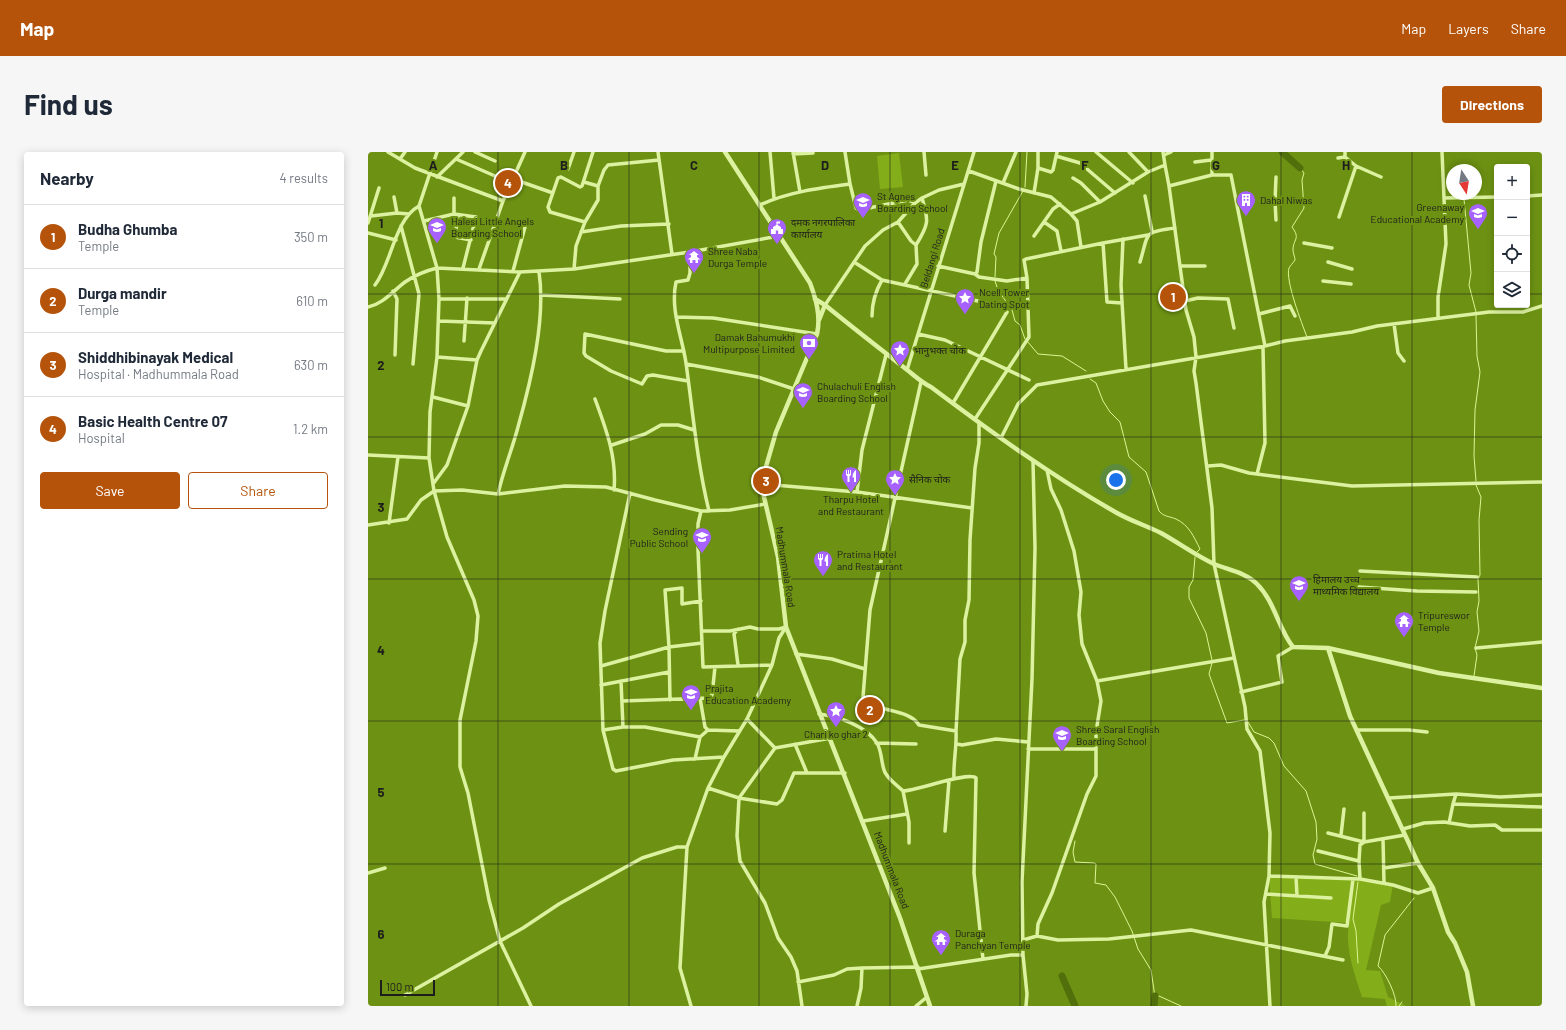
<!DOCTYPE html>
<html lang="en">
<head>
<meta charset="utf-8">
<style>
  body { margin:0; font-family:Barlow,"Noto Sans Devanagari",sans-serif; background:#f6f6f7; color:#1f2937 }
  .controls { position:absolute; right:12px; top:12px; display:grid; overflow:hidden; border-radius:4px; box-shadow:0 2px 10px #0003 }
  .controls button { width:36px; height:36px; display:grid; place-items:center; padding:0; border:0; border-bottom:1px solid #e0e1e3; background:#fff; color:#1f2937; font:20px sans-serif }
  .compass { position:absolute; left:1078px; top:12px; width:36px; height:36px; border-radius:50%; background:#fff; box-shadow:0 2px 10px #0003; rotate:168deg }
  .scale { position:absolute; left:12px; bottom:10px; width:55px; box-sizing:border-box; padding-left:4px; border:2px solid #1d1d1d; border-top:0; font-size:11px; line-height:14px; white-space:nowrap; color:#1d1d1d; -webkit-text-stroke:3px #6d9213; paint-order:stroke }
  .you { position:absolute; left:748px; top:328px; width:14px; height:14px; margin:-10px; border:3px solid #fff; border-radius:50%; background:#1a73e8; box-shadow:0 0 0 6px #1a73e833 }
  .badge { display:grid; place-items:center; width:26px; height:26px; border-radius:50%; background:#b45309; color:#fff; font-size:13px; font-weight:700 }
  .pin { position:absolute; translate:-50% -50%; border:2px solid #fff; box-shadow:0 1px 4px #0006 }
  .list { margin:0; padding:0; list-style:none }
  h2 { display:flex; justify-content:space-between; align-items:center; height:52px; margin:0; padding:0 16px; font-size:17px }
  h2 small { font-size:13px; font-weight:400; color:#747a83 }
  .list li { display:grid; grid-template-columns:26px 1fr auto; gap:12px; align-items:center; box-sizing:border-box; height:64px; padding:0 16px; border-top:1px solid #e0e1e3 }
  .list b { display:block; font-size:15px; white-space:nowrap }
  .list p { margin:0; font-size:13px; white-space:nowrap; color:#747a83 }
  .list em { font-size:13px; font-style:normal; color:#747a83 }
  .actions { display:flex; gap:8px; padding:12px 16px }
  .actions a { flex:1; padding:9px 0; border:1px solid #b45309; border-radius:4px; text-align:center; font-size:14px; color:#b45309 }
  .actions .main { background:#b45309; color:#fff }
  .icon { flex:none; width:22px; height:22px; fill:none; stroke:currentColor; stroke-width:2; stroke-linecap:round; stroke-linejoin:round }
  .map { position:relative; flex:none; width:1174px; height:854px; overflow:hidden; border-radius:4px }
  header { display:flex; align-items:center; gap:24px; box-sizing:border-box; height:56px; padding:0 20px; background:#b45309; color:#fff }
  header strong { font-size:19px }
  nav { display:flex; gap:22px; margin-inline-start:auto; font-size:14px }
  .intro { display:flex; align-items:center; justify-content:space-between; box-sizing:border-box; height:96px; padding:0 24px }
  h1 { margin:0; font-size:28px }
  .button { padding:10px 18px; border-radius:4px; background:#b45309; color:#fff; font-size:14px; font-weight:700 }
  main { display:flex; gap:24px; padding:0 24px }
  aside { flex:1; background:#fff; border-radius:4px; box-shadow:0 2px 10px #0003 }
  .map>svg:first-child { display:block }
  .green { fill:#84ad1a }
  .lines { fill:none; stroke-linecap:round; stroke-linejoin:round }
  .stream { stroke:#dbf592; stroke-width:1 }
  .river { stroke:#516f0b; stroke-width:7 }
  .minor { stroke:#dcf2a0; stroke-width:3.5 }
  .tertiary { stroke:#dcf2a0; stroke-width:4.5 }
  .grid { fill:none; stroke:#1d1d1d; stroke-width:1; stroke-opacity:0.55 }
  .labels { text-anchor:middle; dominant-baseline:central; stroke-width:4; stroke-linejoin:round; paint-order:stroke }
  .poi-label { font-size:10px; fill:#1d1d1d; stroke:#6d9213; text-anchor:start }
  .street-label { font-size:10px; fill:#1d1d1d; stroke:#6d9213 }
  .grid-label { font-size:13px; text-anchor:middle; font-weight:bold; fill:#1d1d1d; stroke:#6d9213; stroke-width:4; stroke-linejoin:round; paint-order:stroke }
</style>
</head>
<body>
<header>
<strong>Map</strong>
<nav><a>Map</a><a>Layers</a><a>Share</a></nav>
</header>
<div class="intro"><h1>Find us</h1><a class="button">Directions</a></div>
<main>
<aside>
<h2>Nearby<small>4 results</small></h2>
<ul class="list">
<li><span class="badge">1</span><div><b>Budha Ghumba</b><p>Temple</p></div><em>350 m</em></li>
<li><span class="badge">2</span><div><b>Durga mandir</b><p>Temple</p></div><em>610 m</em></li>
<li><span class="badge">3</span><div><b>Shiddhibinayak Medical</b><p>Hospital · Madhummala Road</p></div><em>630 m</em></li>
<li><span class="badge">4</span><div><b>Basic Health Centre 07</b><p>Hospital</p></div><em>1.2 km</em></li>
</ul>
<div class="actions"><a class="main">Save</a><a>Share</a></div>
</aside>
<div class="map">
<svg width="1174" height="854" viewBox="0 0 1174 854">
  <rect width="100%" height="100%" fill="#6d9213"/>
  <!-- green -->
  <path class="green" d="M 531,1 L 535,35 L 512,37 L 509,4 Z
    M 901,724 L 992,727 L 1025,733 L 1022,750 L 1013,753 L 998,818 L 1012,819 L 1020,845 L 1038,854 L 1019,854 L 1017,847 L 994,845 C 986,820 977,798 981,771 L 904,766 Z"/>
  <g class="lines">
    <!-- stream -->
    <path class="stream" d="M 932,16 L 936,21 L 934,28 L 936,56 L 924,75 C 933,87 925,87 925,98 C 925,101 927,105 927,108 C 925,111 922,114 921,116 C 917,128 934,172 939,185
      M 657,35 L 659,0
      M 1096,47 L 1103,121 L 1101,133 L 1108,160
      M 627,125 L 628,105 L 626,102 L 631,81 L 655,39
      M 627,129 L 630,138 L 644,158 L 647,169 L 652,173 L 657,187
      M 1108,163 L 1109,204 L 1112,220 L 1107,258 L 1106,304 L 1108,329
      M 659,189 L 670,202 L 694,204 L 718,219
      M 722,227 L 728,231 L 735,249 L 742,260 L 752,270 L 761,305 L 778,320 L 791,359 C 796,365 801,364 808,367 C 821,373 826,385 832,397 L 829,400
      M 827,405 L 825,428 L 821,435 L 821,446 L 838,481 L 844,508
      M 844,511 L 841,522 L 859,571 L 876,568
      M 1106,524 L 1109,503 L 1107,496 L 1111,479 L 1109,460 L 1111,449 L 1110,427 L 1112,423 L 1111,368 L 1113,345 L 1108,333
      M 880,570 L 886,580 L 901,586 L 906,591 L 916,614 L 938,639 L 948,670 L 949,687 L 945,703 L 947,712 L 989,724
      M 707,689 L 705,700 L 707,710 L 726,711 L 728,712 L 727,731 L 738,733 L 747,745 L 764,779 L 770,797 L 783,818 L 787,845 L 791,844 L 813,854
      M 990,811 L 988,779 L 985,767 L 990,730
      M 1028,854 C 1029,844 1018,821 1010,814 L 1017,783 L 1046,746
      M 1031,854 L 1034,850"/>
    <!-- river -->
    <path class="river" d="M 914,0 L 932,16
      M 694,824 L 707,854
      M 786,854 L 787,844"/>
    <!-- minor -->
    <path class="minor" d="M 20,0 L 47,16 L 135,49
      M 69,0 L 51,54 L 69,116 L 152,120 L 206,117 L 322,100 L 411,84
      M 107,0 L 127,9
      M 290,0 L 304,102
      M 402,0 L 406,46
      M 425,0 L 432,40
      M 477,0 L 482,32 L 488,56 L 491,58 L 540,48 L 547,51
      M 556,0 L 558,23
      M 670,0 L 670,16
      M 728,0 L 765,31
      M 761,0 L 780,20 L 797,13 L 795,0
      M 425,2 L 445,1
      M 796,3 L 803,0
      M 688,4 L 712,11 L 747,41
      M 977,5 L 988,14 L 1013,25
      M 970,6 L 977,5 L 977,0
      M 32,7 L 37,0
      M 88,7 L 127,24
      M 827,10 L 843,8
      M 797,13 L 801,34 L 844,23 L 863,23 L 897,194
      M 200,17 L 206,0
      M 601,19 L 651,37 L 683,45 L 703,62 L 732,50 L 780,20
      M 844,23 L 844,0
      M 69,25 L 95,0
      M 908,25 L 907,49 L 908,68
      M 705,26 L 713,31 L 732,50
      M 145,27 L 185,41
      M 216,30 L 230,34
      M 635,31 L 648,0
      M 801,34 L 818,158 L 826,185 L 828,205 L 826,219 L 828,231 L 844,356 L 846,412 L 877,555 L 879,577 L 892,599 L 902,681 L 901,724 L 896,750 L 902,854
      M 666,41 L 670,16 L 683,20 L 685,18 L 689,0
      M 777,44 L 784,79
      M 1159,44 L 1174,43
      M 26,45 L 29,61 L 41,62
      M 1076,46 L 1129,45
      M 392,53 C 420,40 451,36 482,32
      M 86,62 L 86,46
      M 703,62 L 709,69 L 713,95
      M 90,63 L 87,85 L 103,88
      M 3,64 L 29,61
      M 971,65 L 988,14
      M 56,69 L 86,62 L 108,65 L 95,116
      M 217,70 L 182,60 L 180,55 L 190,26 L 193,25 L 212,35 L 214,34 L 225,0
      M 530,70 L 543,89 L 548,93 L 549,112 L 537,132
      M 676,70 L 689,79 L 693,99
      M 0,71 L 11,36
      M 33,74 L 51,142 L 45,212
      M 213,80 L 253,74 L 301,72
      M 0,81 L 28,88
      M 666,84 L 685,57 L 692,52
      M 755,87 L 753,133 L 758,217
      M 735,91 L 780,83
      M 936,91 L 964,96
      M 548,93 C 561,72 561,69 554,46
      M 322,100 L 322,121 L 320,128 L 308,130 C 302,158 314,184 318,211 C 325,261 329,310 341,359
      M 486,110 L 514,128 L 619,151
      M 772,110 C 781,80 775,80 807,76
      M 960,110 L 984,117
      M 570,114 L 607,122 L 609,120 L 613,90 L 628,29
      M 812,114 L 837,114
      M 111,117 L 135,49 L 157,0
      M 206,117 L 208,94 L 217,70 L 230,48 L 230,34 L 236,18 L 240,13 L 291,8
      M 145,119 L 157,75
      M 607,122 L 611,125 L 639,129 L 659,126
      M 955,129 L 983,132
      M 7,133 C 24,111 26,68 51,54
      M 25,139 L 29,147 L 27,203
      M 173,143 L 252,147
      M 71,147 L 138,147
      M 817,149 L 830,146 L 860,147 L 866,176
      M 457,153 L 497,94 L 515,78 L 530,70 L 547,51 L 554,46 L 571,38 L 596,32
      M 0,155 C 15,152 25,139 37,130 C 47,123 57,119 69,116 L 71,147 L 69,205 L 62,260 L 61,306 L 66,339 L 79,385 L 106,448 L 110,464 L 108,489 L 92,568 L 92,615 L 100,641 L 121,748 L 132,789 L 163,854
      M 891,162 L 922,154 L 927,164
      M 504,164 C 504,150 507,140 514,128
      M 308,165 L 345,166 L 449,182
      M 1070,166 L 1070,145 L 1078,92 L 1074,0
      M 71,169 L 127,171
      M 1026,172 L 1030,201 L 1036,209
      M 550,182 L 577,188 L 661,228
      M 96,189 L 99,146
      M 316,199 L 298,199 L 217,182 L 216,201 L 218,204 L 243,219 L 274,232 L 279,224 L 285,223 L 320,229
      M 69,205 L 109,208
      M 318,212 L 390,225 L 426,237
      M 539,218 L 606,0
      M 553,230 L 502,458 L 495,545 C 503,561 540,555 551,573 L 588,579 C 589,595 585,611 586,627
      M 65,245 L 100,254
      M 227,247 C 238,277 249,305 246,338
      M 585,251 L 639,160
      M 607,267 L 661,185 L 659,126 L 656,108 L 658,107 L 735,91 L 739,150 L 754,151
      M 633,286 L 650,252 L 669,233 L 897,194 L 917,189 L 984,180 L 1009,174 L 1121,160 L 1155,160 L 1174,154
      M 244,293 L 277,282 L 293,273 L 310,273 L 326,278
      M 0,303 L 61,306
      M 840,314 L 853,313 L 881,321 L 984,334 L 1173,330
      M 679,318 L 683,337 L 693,358 L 706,399 L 713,440 L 711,463 L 714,492 L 729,529 L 866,506
      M 889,322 L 897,291 L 895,195
      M 65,332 L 79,313 L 100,254 L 109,208 L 113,199 L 152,120
      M 393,332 L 489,340 L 604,356
      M 489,340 L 494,298 L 518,203
      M 262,341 L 237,459 L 232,491 L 235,578 L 245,617 L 248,619 L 305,608 L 356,605
      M 130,342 C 135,319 144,298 150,275 C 163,229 178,167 171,120
      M 333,359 L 330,372 L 330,398 L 335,515 L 404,513
      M 21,371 L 30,305
      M 0,373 L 39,367 L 53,348 L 66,339 L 94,338 L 130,342 L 197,334 L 238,335 L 287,348 L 333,359 L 362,358 L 397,352
      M 992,419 L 1109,425
      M 991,435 L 1049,439 L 1108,440
      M 1108,496 L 1174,490
      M 428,502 L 464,507 L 497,517
      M 370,513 L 366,482 L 370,477
      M 233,514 L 301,495 L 334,491
      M 253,529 L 255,575 L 277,575 L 332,585
      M 233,533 L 301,520
      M 873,540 L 914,530 L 910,504 L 925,495
      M 302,548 L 301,495 L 297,438 L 314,436 L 314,452 L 333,449
      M 254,549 L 341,546 L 344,543 L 347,515
      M 451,562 C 470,564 498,574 509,591 C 514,600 513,609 516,618 C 518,626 529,633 535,639 C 548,639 601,619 608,626 L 606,721 L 615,807
      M 379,567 L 407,596
      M 235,576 L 235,578 L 255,575
      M 340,578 L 371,579 L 373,577
      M 989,578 L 1041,578 L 1059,580
      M 588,579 L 592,507 L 597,490 L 597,468 L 601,448 L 602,388 L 607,316 L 611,291 L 611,270
      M 508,591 L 548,592
      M 427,592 L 439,621 L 477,621
      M 589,592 L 594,593 L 628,587 L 660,590
      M 660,597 L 728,597
      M 327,607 L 332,585 L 340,578 L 337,575 L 332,546
      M 340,636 L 371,646 L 409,652 L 414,648 L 426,621 L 439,621
      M 535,639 L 541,670 L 541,691
      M 1021,646 L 1088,642
      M 1085,652 L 1088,642 L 1132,645 L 1174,643
      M 495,669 L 539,662
      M 1081,671 L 1085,652 L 1174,655
      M 1035,677 L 1056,671 L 1076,670 L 1102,674 L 1127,673 L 1134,678 L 1174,678
      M 577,679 L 581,629
      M 960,681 L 996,690 L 996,661
      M 973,683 L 976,657
      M 1015,687 L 1016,731
      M 950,699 L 991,709 L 992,727
      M 991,709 L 992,693 L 996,690 L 1037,683
      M 1016,716 L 1050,711
      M 0,721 L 17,716
      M 901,724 L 992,727 L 1025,733 L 1050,741 L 1065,736
      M 928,725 L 929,744
      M 898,742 L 963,746
      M 669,784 L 670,772 L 684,741 L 719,642 L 728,624 L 728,580 L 733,549 L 729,529
      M 655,788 L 669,784 L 690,788 L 741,787 L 823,778 L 975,808
      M 957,804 L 961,795 L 964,772 L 979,774 L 985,727
      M 550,817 L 643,803 L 655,803
      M 430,830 L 466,823 L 479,817 L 494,816
      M 37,843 L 155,776 L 191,752 L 274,706 L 309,695 L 319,695
      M 323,854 L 312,816 L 319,695 L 340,636 L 356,605 L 379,567 L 404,513 L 411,486 L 418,475 L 411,477 L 390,477 L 382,475 L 362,479 L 334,479
      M 434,854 L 429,819 L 423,805 L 410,786 L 397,751 L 372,709 L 369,684 L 371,646 L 407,596 L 463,586
      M 489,854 L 493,836 L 494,816 L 550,815
      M 548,854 L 559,845
      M 658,854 L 659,842 L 655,803 L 654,730 L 664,527 L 667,396 L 665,309"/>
    <!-- tertiary -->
    <path class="tertiary" d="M 357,0 L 442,131 C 448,147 453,164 449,182 L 408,280 L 393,332 L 410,405 L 418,475 L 532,766 L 562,854
      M 447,147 L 457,153 C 484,175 511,196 538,217 C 546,223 553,230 563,235 C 623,280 684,324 749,361 C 763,369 779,374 793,381 C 811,391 827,403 846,412 C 860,418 877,420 889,432 C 907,450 910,476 925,495 L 960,496 L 1071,521 L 1174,536
      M 451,168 L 457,153
      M 960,496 L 982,564 L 1050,711 L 1065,736 L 1080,780 L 1087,791 L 1099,820 L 1105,854"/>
  </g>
  <!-- grid -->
  <path class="grid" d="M 130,0 L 130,854M 261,0 L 261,854M 391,0 L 391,854M 522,0 L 522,854M 652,0 L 652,854M 783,0 L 783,854M 913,0 L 913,854M 1044,0 L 1044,854M 0,142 L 1129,142M 1159,142 L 1174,142M 0,285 L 1174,285M 0,427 L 1174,427M 0,569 L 1174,569M 0,712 L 1174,712"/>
  <!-- icons -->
  <defs>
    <symbol id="building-pin" viewBox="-11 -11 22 30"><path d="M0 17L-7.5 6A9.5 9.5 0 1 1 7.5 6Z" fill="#a661ff" stroke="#6d9213"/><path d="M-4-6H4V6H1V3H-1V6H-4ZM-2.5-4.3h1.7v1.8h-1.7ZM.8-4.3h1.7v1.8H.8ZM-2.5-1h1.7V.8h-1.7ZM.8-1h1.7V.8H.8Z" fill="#fff"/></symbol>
    <symbol id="school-pin" viewBox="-11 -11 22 30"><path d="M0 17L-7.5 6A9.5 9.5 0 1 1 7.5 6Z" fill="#a661ff" stroke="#6d9213"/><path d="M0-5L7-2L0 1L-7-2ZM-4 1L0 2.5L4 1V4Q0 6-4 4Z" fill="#fff"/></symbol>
    <symbol id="civic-pin" viewBox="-11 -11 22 30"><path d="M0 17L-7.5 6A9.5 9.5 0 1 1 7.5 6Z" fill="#a661ff" stroke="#6d9213"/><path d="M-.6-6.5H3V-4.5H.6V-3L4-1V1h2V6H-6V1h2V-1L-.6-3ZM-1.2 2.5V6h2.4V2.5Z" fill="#fff"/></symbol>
    <symbol id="temple-pin" viewBox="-11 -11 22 30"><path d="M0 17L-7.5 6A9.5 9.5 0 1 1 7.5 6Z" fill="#a661ff" stroke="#6d9213"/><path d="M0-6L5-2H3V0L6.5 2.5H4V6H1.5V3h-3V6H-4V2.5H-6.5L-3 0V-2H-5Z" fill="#fff"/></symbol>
    <symbol id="sight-pin" viewBox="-11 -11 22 30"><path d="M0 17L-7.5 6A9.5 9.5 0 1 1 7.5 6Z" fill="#a661ff" stroke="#6d9213"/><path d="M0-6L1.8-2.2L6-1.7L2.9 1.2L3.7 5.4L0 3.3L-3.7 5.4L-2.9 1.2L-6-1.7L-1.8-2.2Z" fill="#fff"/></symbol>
    <symbol id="bank-pin" viewBox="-11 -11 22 30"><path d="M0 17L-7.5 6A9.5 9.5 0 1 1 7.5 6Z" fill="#a661ff" stroke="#6d9213"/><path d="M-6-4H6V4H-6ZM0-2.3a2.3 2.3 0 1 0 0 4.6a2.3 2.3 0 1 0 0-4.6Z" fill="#fff"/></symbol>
    <symbol id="restaurant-pin" viewBox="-11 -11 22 30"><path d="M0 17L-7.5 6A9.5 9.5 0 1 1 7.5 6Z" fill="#a661ff" stroke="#6d9213"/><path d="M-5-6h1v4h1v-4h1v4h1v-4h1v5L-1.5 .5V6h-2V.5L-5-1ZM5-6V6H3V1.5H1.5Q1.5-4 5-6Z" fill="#fff"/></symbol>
  </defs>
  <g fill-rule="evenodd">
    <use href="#building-pin" x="867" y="37" width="22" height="30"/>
    <use href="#school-pin" x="484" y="39" width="22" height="30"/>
    <use href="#school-pin" x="1099" y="50" width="22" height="30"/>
    <use href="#school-pin" x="58" y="64" width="22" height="30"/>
    <use href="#civic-pin" x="398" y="65" width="22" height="30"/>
    <use href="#temple-pin" x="315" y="94" width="22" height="30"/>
    <use href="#sight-pin" x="586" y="135" width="22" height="30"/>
    <use href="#bank-pin" x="430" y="180" width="22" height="30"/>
    <use href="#sight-pin" x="521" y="187" width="22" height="30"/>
    <use href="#school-pin" x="424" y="229" width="22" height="30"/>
    <use href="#restaurant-pin" x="472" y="313" width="22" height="30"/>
    <use href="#sight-pin" x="516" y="316" width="22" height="30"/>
    <use href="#school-pin" x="323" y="374" width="22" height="30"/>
    <use href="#restaurant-pin" x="444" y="397" width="22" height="30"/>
    <use href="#school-pin" x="920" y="422" width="22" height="30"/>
    <use href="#temple-pin" x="1025" y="458" width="22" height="30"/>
    <use href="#school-pin" x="312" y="531" width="22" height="30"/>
    <use href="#sight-pin" x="457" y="548" width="22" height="30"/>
    <use href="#school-pin" x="683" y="572" width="22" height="30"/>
    <use href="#temple-pin" x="562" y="776" width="22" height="30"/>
  </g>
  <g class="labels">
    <!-- poi labels -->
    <g class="poi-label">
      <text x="509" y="44">St Agnes<tspan x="509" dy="12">Boarding School</tspan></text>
      <text x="892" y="48">Dahal Niwas</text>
      <text x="1096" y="55" text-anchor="end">Greenaway<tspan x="1096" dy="12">Educational Academy</tspan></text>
      <text x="83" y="69">Halesi Little Angels<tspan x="83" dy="12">Boarding School</tspan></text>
      <text x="423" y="70">दमक नगरपालिका<tspan x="423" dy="12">कार्यालय</tspan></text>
      <text x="340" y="99">Shree Naba<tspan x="340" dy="12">Durga Temple</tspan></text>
      <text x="611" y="140">Ncell Tower<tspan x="611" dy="12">Dating Spot</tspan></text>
      <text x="427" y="185" text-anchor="end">Damak Bahumukhi<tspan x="427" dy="12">Multipurpose Limited</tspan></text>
      <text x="546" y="198">भानुभक्त चोक</text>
      <text x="449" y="234">Chulachuli English<tspan x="449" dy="12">Boarding School</tspan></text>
      <text x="541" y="327">सैनिक चोक</text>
      <text x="483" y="347" text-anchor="middle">Tharpu Hotel<tspan x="483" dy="12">and Restaurant</tspan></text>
      <text x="320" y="379" text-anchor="end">Sending<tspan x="320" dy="12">Public School</tspan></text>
      <text x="469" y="402">Pratima Hotel<tspan x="469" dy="12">and Restaurant</tspan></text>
      <text x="945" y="427">हिमालय उच्च<tspan x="945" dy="12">माध्यमिक विद्यालय</tspan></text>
      <text x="1050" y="463">Tripureswor<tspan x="1050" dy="12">Temple</tspan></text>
      <text x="337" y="536">Prajita<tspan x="337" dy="12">Education Academy</tspan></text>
      <text x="708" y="577">Shree Saral English<tspan x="708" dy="12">Boarding School</tspan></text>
      <text x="468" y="582" text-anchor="middle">Chari ko ghar 2</text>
      <text x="587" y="781">Duraga<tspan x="587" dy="12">Panchyan Temple</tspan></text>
    </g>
    <!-- street labels -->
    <g class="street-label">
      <text transform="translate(564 106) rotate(-73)">Beldangi Road</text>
      <text transform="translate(418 415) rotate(81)">Madhummala Road</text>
      <text transform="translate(524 718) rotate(69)">Madhummala Road</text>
    </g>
  </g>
  <g class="grid-label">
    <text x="65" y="18">A</text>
    <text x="196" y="18">B</text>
    <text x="326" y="18">C</text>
    <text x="457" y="18">D</text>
    <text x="587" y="18">E</text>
    <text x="717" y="18">F</text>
    <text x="848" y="18">G</text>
    <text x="978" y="18">H</text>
    <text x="13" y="76">1</text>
    <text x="13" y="218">2</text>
    <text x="13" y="360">3</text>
    <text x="13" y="503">4</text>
    <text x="13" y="645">5</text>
    <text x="13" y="787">6</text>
  </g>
</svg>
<div class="controls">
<button>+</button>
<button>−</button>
<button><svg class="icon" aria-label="locate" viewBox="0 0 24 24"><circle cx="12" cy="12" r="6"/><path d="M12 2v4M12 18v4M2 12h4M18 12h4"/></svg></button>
<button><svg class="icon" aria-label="layers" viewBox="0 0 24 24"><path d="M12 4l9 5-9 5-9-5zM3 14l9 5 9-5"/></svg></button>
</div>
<svg class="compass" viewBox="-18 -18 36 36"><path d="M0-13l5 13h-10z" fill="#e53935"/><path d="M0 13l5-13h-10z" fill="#747a83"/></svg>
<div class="scale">100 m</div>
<div class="you"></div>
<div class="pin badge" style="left:805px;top:145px">1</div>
<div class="pin badge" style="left:502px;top:558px">2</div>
<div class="pin badge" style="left:398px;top:329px">3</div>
<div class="pin badge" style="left:140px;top:31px">4</div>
</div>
</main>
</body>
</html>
